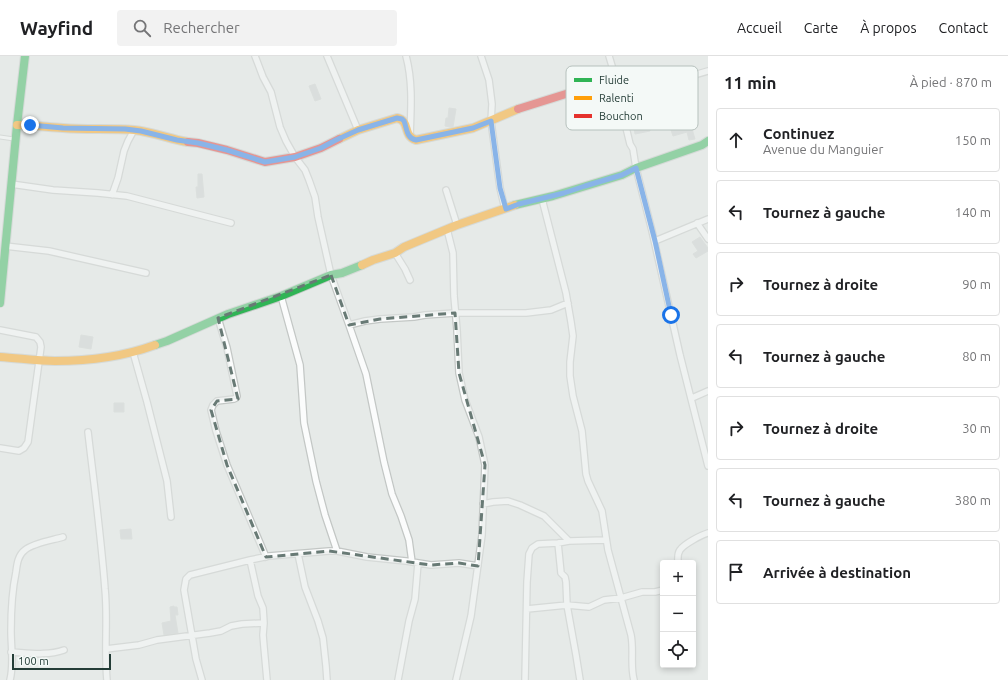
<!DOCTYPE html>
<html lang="fr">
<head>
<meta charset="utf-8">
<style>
  body { margin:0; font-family:Ubuntu,sans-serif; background:#f2f2f2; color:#202124 }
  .controls { position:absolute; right:12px; bottom:12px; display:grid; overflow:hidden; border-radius:4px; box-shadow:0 2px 6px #0003 }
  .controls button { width:36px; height:36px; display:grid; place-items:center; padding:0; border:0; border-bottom:1px solid #e0e0e0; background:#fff; color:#202124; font:20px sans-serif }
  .scale { position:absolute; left:12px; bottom:10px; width:99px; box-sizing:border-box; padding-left:4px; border:2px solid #243d37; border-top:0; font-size:11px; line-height:14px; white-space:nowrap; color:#243d37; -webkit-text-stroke:3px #f4f9f7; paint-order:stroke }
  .stop { position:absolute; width:12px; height:12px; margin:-9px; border:3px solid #1a73e8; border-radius:50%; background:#fff }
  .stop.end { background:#1a73e8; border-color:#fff; box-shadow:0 1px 4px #0008 }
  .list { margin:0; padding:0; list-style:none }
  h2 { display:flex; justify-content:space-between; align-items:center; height:52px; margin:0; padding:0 16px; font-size:17px }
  h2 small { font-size:13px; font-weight:400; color:#757577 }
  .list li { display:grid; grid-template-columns:26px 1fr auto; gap:12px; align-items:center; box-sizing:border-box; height:64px; margin:0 8px 8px; padding:0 8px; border:1px solid #e0e0e0; border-radius:4px }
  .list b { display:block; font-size:15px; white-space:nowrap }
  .list p { margin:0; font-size:13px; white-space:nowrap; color:#757577 }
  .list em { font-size:13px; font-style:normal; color:#757577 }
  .icon { flex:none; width:22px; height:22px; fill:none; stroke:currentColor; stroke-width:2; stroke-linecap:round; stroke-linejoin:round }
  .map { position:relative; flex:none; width:708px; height:624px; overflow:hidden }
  header { display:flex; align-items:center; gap:24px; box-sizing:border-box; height:56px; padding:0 20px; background:#fff; border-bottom:1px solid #e0e0e0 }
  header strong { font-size:19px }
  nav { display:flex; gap:22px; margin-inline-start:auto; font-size:14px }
  .search { width:280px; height:36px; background:#f2f2f2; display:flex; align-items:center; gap:10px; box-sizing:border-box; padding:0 14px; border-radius:4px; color:#757577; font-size:15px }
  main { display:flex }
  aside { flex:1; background:#fff }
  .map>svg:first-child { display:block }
  .building { fill:#cdd1d0; stroke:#ced3d1 }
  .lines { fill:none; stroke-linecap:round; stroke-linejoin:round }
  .lane-casing { stroke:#c3c7c5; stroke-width:5 }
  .street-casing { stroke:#c3c7c5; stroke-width:8 }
  .fast-casing { stroke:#c2c8c5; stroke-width:10 }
  .slow-casing { stroke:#c2c8c5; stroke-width:10 }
  .jam-casing { stroke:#c2c8c5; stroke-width:10 }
  .lane { stroke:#fbfcfc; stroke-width:3 }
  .street { stroke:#fbfcfc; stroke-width:5.5 }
  .fast { stroke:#30b455; stroke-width:8 }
  .slow { stroke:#ff9f0a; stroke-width:8 }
  .jam { stroke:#e5322d; stroke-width:8 }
  .route { stroke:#1a73e8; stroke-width:5 }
  .marked { fill:none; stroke:#687a75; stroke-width:3; stroke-dasharray:8 5; stroke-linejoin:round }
  .key { fill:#f4f9f7; stroke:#b6c1bd; stroke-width:1 }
  .key-label { font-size:11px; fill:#243d37 }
</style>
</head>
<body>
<header>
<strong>Wayfind</strong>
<div class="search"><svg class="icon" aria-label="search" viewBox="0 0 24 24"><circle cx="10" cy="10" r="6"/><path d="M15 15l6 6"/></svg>Rechercher</div>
<nav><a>Accueil</a><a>Carte</a><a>À propos</a><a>Contact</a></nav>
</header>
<main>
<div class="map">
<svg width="708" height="624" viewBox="0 0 708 624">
  <rect width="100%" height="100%" fill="#e6eae8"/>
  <!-- building -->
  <path class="building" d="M 315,28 L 321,43 L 315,45 L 309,30 Z
    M 681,36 L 695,83 L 689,84 L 687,76 L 673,80 L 669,68 L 672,67 L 671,65 L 682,62 L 675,37 Z
    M 640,51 L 641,52 L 643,52 L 645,63 L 651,62 L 652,72 L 650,72 L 650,75 L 635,78 L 631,54 L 634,54 L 634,52 Z
    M 449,52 L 456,53 L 453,71 L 450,71 L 445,70 L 446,62 L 448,62 Z
    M 198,118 L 202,118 L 204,141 L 197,142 L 196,131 L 198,131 Z
    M 700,181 L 708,192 L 708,195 L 696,202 L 693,198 L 698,195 L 692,186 Z
    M 81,279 L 93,281 L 91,293 L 79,291 Z
    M 114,347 L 124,347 L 124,356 L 114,356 Z
    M 131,473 L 132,483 L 121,483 L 120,474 Z
    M 174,550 L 174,551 L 177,551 L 178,559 L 175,559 L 178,577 L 164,579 L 162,567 L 171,565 L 170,551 Z"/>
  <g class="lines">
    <defs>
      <path id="lane" d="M 0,81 L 14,83"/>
      <path id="street" d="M 255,0 L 263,21 L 271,36 L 280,71 L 286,85 L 295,101 L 305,114 L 309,124 L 315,141 L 318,161 L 331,219 L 349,269 L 365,265 L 380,263 L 414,261 L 425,259 L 455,257 L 526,257 L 551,254 L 568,247
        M 327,0 L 358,74
        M 406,0 C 413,26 411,53 410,80
        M 481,0 L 489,24 L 492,48 L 491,65 L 500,132 L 505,153
        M 609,0 L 621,40 L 621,48 L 623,59 L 630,88 L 633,93 L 636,112 L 652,175 L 680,299 L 708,410
        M 621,40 L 708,15
        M 11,128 L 53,134 L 98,137 L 127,140 L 231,167
        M 446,134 L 457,169
        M 112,139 L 118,122 L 124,95 L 128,85 L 134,74
        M 542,143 L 566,237 L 571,266 L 573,280 L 570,306 L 570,320 L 573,340 L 582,375 L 586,418 L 588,425 L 602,455 L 608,494 L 631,579 C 634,594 630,609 634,624
        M 697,167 L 708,183
        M 447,173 L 453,197 L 454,240 L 457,274 L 459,317 L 465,344 L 479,381 L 485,409 L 482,479 L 471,560 L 456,624
        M 655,185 L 708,163
        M 5,190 L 49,195 L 146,217
        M 395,197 L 405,213 L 410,224
        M 281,240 L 300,309 L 304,367 L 316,425 L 325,459 L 337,495
        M 218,262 L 227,292 L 237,340 L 236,342 L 234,343 L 217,345 L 213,349 L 211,354 L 216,375 L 227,409 L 266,501
        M 349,269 L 366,318 L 384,406 L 392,438 L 401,460 L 409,484 L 412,506
        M 0,274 L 36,281 L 40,286 L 41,291 L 28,386 L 24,392 L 19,395 L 0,392
        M 133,296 L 147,346 L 167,425 L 171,461
        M 692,342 L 708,335
        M 88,376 C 94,428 101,480 105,533 C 108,563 104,594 107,624
        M 483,448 L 493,446 L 508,445 L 520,449 L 544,460 L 569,485 L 606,484
        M 558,487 L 561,517 L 565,521 L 566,526 L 567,549 L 576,599 L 580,624
        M 298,498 L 305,531 L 318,565 L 323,582 L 326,610 L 327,624
        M 250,504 L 258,540 L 263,552 L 264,567 L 263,579 L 264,591 L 267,624
        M 678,507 C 678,503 677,498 680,494 C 684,488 701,479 708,477
        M 527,553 L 567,549 L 589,551 L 604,544 L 621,542 L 642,536 L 655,536 L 663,534
        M 106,593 L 139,589 L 157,584 L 210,577 L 221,575 L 231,570 L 242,568 L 264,567
        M 11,596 C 29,597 47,600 64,594
        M 10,624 C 14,608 11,591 11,575 C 11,555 12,535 16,516 C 17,508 18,499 25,494 C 33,487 53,484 63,481
        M 202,624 L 196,603 L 184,534 L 186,523 L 190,519 L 250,504 L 269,500 L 329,495 L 337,495 L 367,501 L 406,505 L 431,509 L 459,507 L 478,510
        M 398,624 L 409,565 L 415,543 L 418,507
        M 525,624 L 527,526 L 529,498 L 532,492 L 538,488 L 558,487 L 569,485"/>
      <path id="fast" d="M 515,149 L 553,140 L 622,119 L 636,112 L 702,89 L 708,85
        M 0,247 L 17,69 L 25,0
        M 155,289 L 167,285 L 228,258 L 281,240 L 331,219 L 342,217 L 362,209"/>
      <path id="slow" d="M 17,69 C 33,69 47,71 63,72 C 87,74 111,72 134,74 C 153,76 170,83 188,86
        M 339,83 L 358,74 L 397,62 C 411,65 402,79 416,84 L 473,72 L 518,53
        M 362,209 L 373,204 L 395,197 L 404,191 L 457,169 L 515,149
        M 0,301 C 18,302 37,305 55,305 C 88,305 125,300 155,289"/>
      <path id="jam" d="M 518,53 L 569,37 L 617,29
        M 188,86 L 198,87 L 227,94 L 265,106 L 295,101 L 321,92 L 339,83"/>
    </defs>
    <!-- lane casing -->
    <use href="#lane" class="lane-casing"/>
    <!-- street casing -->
    <use href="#street" class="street-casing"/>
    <!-- fast casing -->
    <use href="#fast" class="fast-casing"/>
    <!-- slow casing -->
    <use href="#slow" class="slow-casing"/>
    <!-- jam casing -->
    <use href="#jam" class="jam-casing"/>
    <!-- lane -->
    <use href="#lane" class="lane"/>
    <!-- street -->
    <use href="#street" class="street"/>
    <!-- fast -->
    <use href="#fast" class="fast"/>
    <!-- slow -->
    <use href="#slow" class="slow"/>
    <!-- jam -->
    <use href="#jam" class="jam"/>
  </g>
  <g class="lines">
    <!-- route -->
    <path class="route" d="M 30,69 L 63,72 L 125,73 L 141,75 L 177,84 L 198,87 L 227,94 L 265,106 L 295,101 L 321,92 L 336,84 L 358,74 L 397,62 L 402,63 L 404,65 C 407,72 406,82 416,84 L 473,72 L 491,65 L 500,132 L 506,153 L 519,148 L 564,137 L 585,130 L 622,119 L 636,112 L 655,185 L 671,259"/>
  </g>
  <!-- marked area -->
  <path d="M0 0H708V624H0ZM 331,219 L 349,269 L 380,263 L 455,257 L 459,317 L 485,409 L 478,510 L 459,507 L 431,509 L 329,495 L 266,501 L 227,409 L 211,354 L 217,345 L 238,343 L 218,262 Z" fill="#e6eae8" fill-opacity=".55" fill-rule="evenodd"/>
  <path class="marked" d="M 331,219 L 349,269 L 380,263 L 455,257 L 459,317 L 485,409 L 478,510 L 459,507 L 431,509 L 329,495 L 266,501 L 227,409 L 211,354 L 217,345 L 238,343 L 218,262 Z"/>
  <!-- legend -->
  <rect x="566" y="10" width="132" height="64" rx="6" class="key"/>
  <rect x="574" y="22" width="18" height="4" fill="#30b455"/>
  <rect x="574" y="40" width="18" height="4" fill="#ff9f0a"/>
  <rect x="574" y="58" width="18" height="4" fill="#e5322d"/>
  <g class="key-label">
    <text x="599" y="28">Fluide</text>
    <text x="599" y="46">Ralenti</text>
    <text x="599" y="64">Bouchon</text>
  </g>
</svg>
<div class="controls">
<button>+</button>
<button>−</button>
<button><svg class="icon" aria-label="locate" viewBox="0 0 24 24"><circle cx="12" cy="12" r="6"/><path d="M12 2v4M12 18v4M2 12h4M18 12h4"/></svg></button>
</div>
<div class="scale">100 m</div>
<div class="stop" style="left:671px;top:259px"></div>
<div class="stop end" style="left:30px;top:69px"></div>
</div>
<aside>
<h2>11 min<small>À pied · 870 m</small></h2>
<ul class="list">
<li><svg class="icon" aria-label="ahead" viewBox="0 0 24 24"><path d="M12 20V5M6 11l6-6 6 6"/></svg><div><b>Continuez</b><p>Avenue du Manguier</p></div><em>150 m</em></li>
<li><svg class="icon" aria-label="left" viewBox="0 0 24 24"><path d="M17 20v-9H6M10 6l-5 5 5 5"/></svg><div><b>Tournez à gauche</b></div><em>140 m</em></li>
<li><svg class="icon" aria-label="right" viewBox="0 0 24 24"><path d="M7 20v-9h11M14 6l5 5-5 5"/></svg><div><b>Tournez à droite</b></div><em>90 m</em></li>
<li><svg class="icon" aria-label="left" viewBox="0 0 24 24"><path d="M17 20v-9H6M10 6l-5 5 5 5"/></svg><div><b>Tournez à gauche</b></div><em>80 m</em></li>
<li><svg class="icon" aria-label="right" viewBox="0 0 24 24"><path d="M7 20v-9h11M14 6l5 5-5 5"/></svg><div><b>Tournez à droite</b></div><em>30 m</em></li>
<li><svg class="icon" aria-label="left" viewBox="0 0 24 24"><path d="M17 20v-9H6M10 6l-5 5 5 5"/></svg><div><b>Tournez à gauche</b></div><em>380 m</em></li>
<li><svg class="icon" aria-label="arrive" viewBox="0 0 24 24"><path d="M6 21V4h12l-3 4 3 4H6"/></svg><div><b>Arrivée à destination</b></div></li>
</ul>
</aside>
</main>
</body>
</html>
